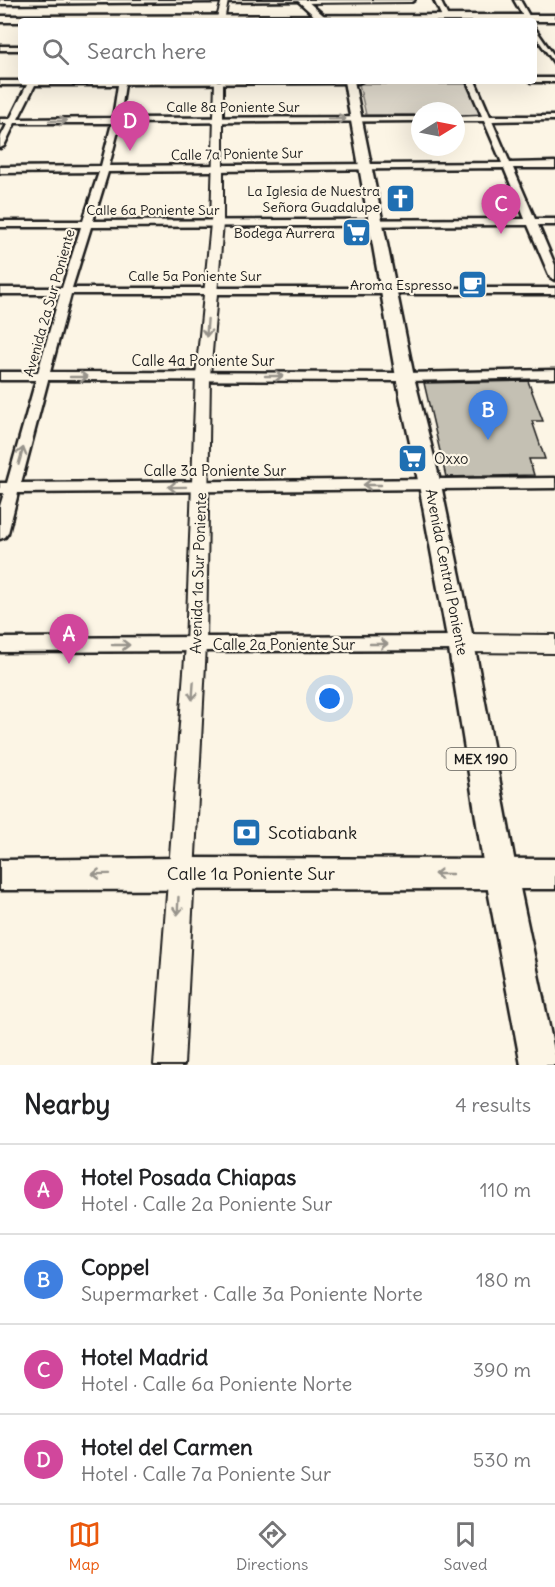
<!DOCTYPE html>
<html lang="en">
<head>
<meta charset="utf-8">
<style>
  body { margin:0; font-family:Delius,sans-serif; background:#f2f2f2; color:#202124 }
  .compass { position:absolute; left:411px; top:102px; width:54px; height:54px; border-radius:50%; background:#fff; box-shadow:0 6px 24px #0002; rotate:80deg }
  .you { position:absolute; left:330px; top:699px; width:21px; height:21px; margin:-15px; border:4px solid #fff; border-radius:50%; background:#1a73e8; box-shadow:0 0 0 9px #1a73e833 }
  .badge { display:grid; place-items:center; width:39px; height:39px; border-radius:50%; background:#ea580c; color:#fff; font-size:20px; font-weight:700 }
  .pin { position:absolute; translate:-50% -50px; filter:drop-shadow(0 2px 3px #0008) }
  .pin::after { content:''; position:absolute; top:32px; width:21px; height:18px; background:inherit; clip-path:polygon(0 0,100% 0,50% 100%) }
  .list { margin:0; padding:0; list-style:none }
  h2 { display:flex; justify-content:space-between; align-items:center; height:78px; margin:0; padding:0 24px; font-size:26px }
  h2 small { font-size:20px; font-weight:400; color:#757577 }
  .list li { display:grid; grid-template-columns:39px 1fr auto; gap:18px; align-items:center; box-sizing:border-box; height:90px; padding:0 24px; border-top:2px solid #e0e0e0 }
  .list b { display:block; font-size:22px; white-space:nowrap }
  .list p { margin:0; font-size:20px; white-space:nowrap; color:#757577 }
  .list em { font-size:20px; font-style:normal; color:#757577 }
  .icon { flex:none; width:33px; height:33px; fill:none; stroke:currentColor; stroke-width:2; stroke-linecap:round; stroke-linejoin:round }
  .map { position:relative; flex:none; width:555px; height:1065px; overflow:hidden }
  .search { position:absolute; background:#fff; box-shadow:0 6px 24px #0002; left:18px; right:18px; top:18px; height:66px; display:flex; align-items:center; gap:15px; box-sizing:border-box; padding:0 21px; border-radius:6px; color:#757577; font-size:22px }
  .sheet { height:438px; background:#fff }
  nav { display:flex; justify-content:space-around; align-items:center; box-sizing:border-box; height:84px; border-top:2px solid #e0e0e0; background:#fff; font-size:16px; color:#757577 }
  nav a { display:grid; justify-items:center; gap:3px }
  nav .on { color:#ea580c }
  .map>svg:first-child { display:block }
  .green { fill:#dbd5c8; stroke:#7c7872; stroke-width:1.5 }
  .building { fill:#c4c0b3; stroke:#1c1c1c; stroke-width:1.5 }
  .lines { fill:none; stroke-linecap:round; stroke-linejoin:round }
  .minor-casing { stroke:#1c1c1c; stroke-width:5 }
  .tertiary-casing { stroke:#1c1c1c; stroke-width:4 }
  .secondary-casing { stroke:#1c1c1c; stroke-width:5 }
  .primary-casing { stroke:#1c1c1c; stroke-width:5 }
  .minor { fill:#fcf5e5; fill-rule:evenodd }
  .tertiary { fill:#fcf5e5; fill-rule:evenodd }
  .secondary { fill:#fcf5e5; fill-rule:evenodd }
  .primary { fill:#fcf5e5; fill-rule:evenodd }
  .oneway { stroke:#97938b }
  .labels { text-anchor:middle; dominant-baseline:central; stroke-width:4.5; stroke-linejoin:round; paint-order:stroke }
  .far-street-label { font-size:14px; fill:#1c1c1c; stroke:#fcf5e5 }
  .far-poi-label { font-size:14px; fill:#1c1c1c; stroke:#fcf5e5; text-anchor:end }
  .shield { fill:#fcf5e5; stroke:#5f5d58; stroke-width:1.5 }
  .shield-label { font-size:14px; font-weight:bold; fill:#1c1c1c }
  .street-label { font-size:15px; fill:#1c1c1c; stroke:#fcf5e5 }
  .poi-label { font-size:15px; fill:#1c1c1c; stroke:#fcf5e5; text-anchor:start }
  .near-poi-label { font-size:18px; fill:#1c1c1c; stroke:#fcf5e5; text-anchor:start }
  .near-street-label { font-size:18px; fill:#1c1c1c; stroke:#fcf5e5 }
</style>
</head>
<body>
<div class="map">
<svg width="555" height="1065" viewBox="0 0 555 1065">
  <rect width="100%" height="100%" fill="#fcf5e5"/>
  <filter id="ink" filterUnits="userSpaceOnUse"><feTurbulence type="fractalNoise" baseFrequency=".0167" numOctaves="2"/><feDisplacementMap in="SourceGraphic" scale="12" xChannelSelector="R" yChannelSelector="G"/><feConvolveMatrix kernelMatrix="1 2 1 2 8 2 1 2 1" color-interpolation-filters="sRGB"/></filter>
  <g filter="url(#ink)">
    <!-- green -->
    <path class="green" d="M 359,84 L 466,84 L 481,115 L 456,115 L 456,111 L 420,111 L 420,115 L 366,115 Z"/>
    <!-- building -->
    <path class="building" d="M 528,381 L 543,421 L 532,421 L 545,459 L 529,459 L 534,475 L 446,477 L 424,383 Z"/>
    <g class="lines">
      <defs>
        <path id="minor" d="M 0,0 L 304,0 L 305,1 L 0,4 Z
          M 434,0 L 440,0 L 450,21 L 444,21 Z
          M 514,0 L 520,0 L 532,21 L 526,21 Z
          M 534,27 L 555,57 L 555,64 L 534,34 Z
          M 0,46 L 21,46 L 21,50 L 0,50 Z
          M 534,78 L 555,78 L 555,82 L 531,82 Z
          M 0,81 L 362,81 L 358,83 L 125,84 L 120,118 L 420,117 L 420,121 L 120,123 L 109,166 L 502,163 L 484,121 L 456,121 L 456,117 L 482,116 L 467,81 L 475,81 L 490,116 L 555,116 L 555,120 L 492,121 L 510,163 L 555,162 L 555,168 L 513,168 L 535,219 L 555,219 L 555,225 L 538,225 L 555,265 L 555,280 L 550,277 L 528,225 L 91,227 L 72,288 L 555,288 L 555,294 L 71,294 L 50,372 L 405,373 L 555,370 L 555,378 L 405,381 L 48,380 L 21,483 L 555,478 L 555,488 L 18,493 L 8,533 L 5,537 L 0,539 L 0,506 L 4,493 L 0,493 L 0,483 L 7,483 L 36,380 L 0,380 L 0,372 L 38,372 L 60,294 L 0,294 L 0,288 L 62,288 L 81,227 L 0,227 L 0,221 L 83,221 L 99,172 L 0,173 L 0,167 L 101,166 L 112,123 L 15,123 L 4,146 L 0,148 L 0,138 L 8,123 L 0,123 L 0,119 L 10,119 L 27,85 L 0,85 ZM 35,85 L 118,85 L 113,118 L 18,119 ZM 504,168 L 525,219 L 93,221 L 108,172 Z
          M 461,636 L 467,638 L 469,643 L 467,648 L 461,650 L 0,652 L 0,638 Z"/>
        <path id="tertiary" d="M 222,0 L 228,0 L 224,21 L 216,21 Z
          M 299,0 L 415,0 L 412,2 L 302,3 Z
          M 215,81 L 223,81 L 223,223 L 210,376 L 206,645 L 184,1065 L 154,1065 L 186,645 L 196,376 L 211,223 Z
          M 461,634 L 555,635 L 555,653 L 461,652 L 454,649 L 451,643 L 454,637 Z"/>
        <path id="secondary" d="M 555,15 L 555,21 L 0,22 L 0,16 Z
          M 180,858 L 555,859 L 555,889 L 0,890 L 0,860 Z"/>
        <path id="primary" d="M 297,0 L 306,0 L 330,21 L 320,21 Z
          M 344,81 L 354,81 L 414,377 L 441,485 L 474,643 L 517,874 L 555,1055 L 555,1065 L 521,1065 L 485,874 L 448,643 L 419,485 L 396,377 Z"/>
      </defs>
      <!-- minor casing -->
      <use href="#minor" class="minor-casing"/>
      <!-- tertiary casing -->
      <use href="#tertiary" class="tertiary-casing"/>
      <!-- secondary casing -->
      <use href="#secondary" class="secondary-casing"/>
      <!-- primary casing -->
      <use href="#primary" class="primary-casing"/>
      <!-- minor -->
      <use href="#minor" class="minor"/>
      <!-- tertiary -->
      <use href="#tertiary" class="tertiary"/>
      <!-- secondary -->
      <use href="#secondary" class="secondary"/>
      <!-- primary -->
      <use href="#primary" class="primary"/>
    </g>
    <!-- one-way arrows -->
    <defs><path id="oneway-shaft" d="M-6 0H5M1.5-3L5.5 0L1.5 3" fill="none" stroke-width="1.6" stroke-linecap="round" stroke-linejoin="round" transform="scale(1.5)"/></defs>
    <g class="oneway">
      <use href="#oneway-shaft" transform="translate(337 119)"/>
      <use href="#oneway-shaft" transform="translate(58 121)"/>
      <use href="#oneway-shaft" transform="translate(207 328) rotate(94)"/>
      <use href="#oneway-shaft" transform="translate(274 376)"/>
      <use href="#oneway-shaft" transform="translate(79 377)"/>
      <use href="#oneway-shaft" transform="translate(21 456) rotate(-74)"/>
      <use href="#oneway-shaft" transform="translate(372 485) rotate(180)"/>
      <use href="#oneway-shaft" transform="translate(177 487) rotate(179)"/>
      <use href="#oneway-shaft" transform="translate(379 644)"/>
      <use href="#oneway-shaft" transform="translate(121 645)"/>
      <use href="#oneway-shaft" transform="translate(193 691) rotate(94)"/>
      <use href="#oneway-shaft" transform="translate(101 874) rotate(179)"/>
      <use href="#oneway-shaft" transform="translate(443 874) rotate(-180)"/>
      <use href="#oneway-shaft" transform="translate(178 906) rotate(93)"/>
    </g>
  </g>
  <!-- icons -->
  <defs>
    <symbol id="church-square" viewBox="-11 -11 22 22"><rect x="-9" y="-9" width="18" height="18" rx="4" fill="#1f6fb2" stroke="#fcf5e5"/><path d="M-1.2-6h2.4v3.5h3.3v2.4h-3.3V6h-2.4V-.1h-3.3v-2.4h3.3Z" fill="#fff"/></symbol>
    <symbol id="supermarket-square" viewBox="-11 -11 22 22"><rect x="-9" y="-9" width="18" height="18" rx="4" fill="#1f6fb2" stroke="#fcf5e5"/><path d="M-6-5.5h2.5l.6 2H6L4.5 2H-2.5L-4.4-4H-6ZM-1.5 3.2a1.3 1.3 0 1 0 .1 0ZM3 3.2a1.3 1.3 0 1 0 .1 0Z" fill="#fff"/></symbol>
    <symbol id="cafe-square" viewBox="-11 -11 22 22"><rect x="-9" y="-9" width="18" height="18" rx="4" fill="#1f6fb2" stroke="#fcf5e5"/><path d="M-5.5-4.5H6V0H3Q3 3.5 0 3.5H-2.5Q-5.5 3.5-5.5 0ZM3-3.2v2h1.7v-2ZM-6 4.5H4V6H-6Z" fill="#fff"/></symbol>
    <symbol id="bank-square" viewBox="-11 -11 22 22"><rect x="-9" y="-9" width="18" height="18" rx="4" fill="#1f6fb2" stroke="#fcf5e5"/><path d="M-6-4H6V4H-6ZM0-2.3a2.3 2.3 0 1 0 0 4.6a2.3 2.3 0 1 0 0-4.6Z" fill="#fff"/></symbol>
  </defs>
  <g fill-rule="evenodd">
    <use href="#church-square" x="384" y="182" width="33" height="33"/>
    <use href="#supermarket-square" x="340" y="216" width="33" height="33"/>
    <use href="#cafe-square" x="456" y="268" width="33" height="33"/>
    <use href="#supermarket-square" x="396" y="442" width="33" height="33"/>
    <use href="#bank-square" x="230" y="816" width="33" height="33"/>
  </g>
  <g class="labels">
    <!-- far-street labels -->
    <g class="far-street-label">
      <text x="233" y="107">Calle 8a Poniente Sur</text>
      <text transform="translate(237 154) rotate(-1)">Calle 7a Poniente Sur</text>
      <text x="153" y="210">Calle 6a Poniente Sur</text>
      <text x="195" y="276">Calle 5a Poniente Sur</text>
      <text transform="translate(49 303) rotate(-74)">Avenida 2a Sur Poniente</text>
    </g>
    <!-- far-poi labels -->
    <g class="far-poi-label">
      <text x="380" y="191">La Iglesia de Nuestra<tspan x="380" dy="16">Señora Guadalupe</tspan></text>
      <text x="335" y="233">Bodega Aurrera</text>
      <text x="452" y="285">Aroma Espresso</text>
    </g>
    <!-- shield labels -->
    <rect class="shield" x="446.5" y="748" width="69" height="22" rx="4.5"/>
    <g class="shield-label">
      <text x="481" y="759">MEX 190</text>
    </g>
    <!-- street labels -->
    <g class="street-label">
      <text x="203" y="360">Calle 4a Poniente Sur</text>
      <text x="215" y="470">Calle 3a Poniente Sur</text>
      <text transform="translate(447 572) rotate(79)">Avenida Central Poniente</text>
      <text transform="translate(198 573) rotate(-88)">Avenida 1a Sur Poniente</text>
      <text x="284" y="644">Calle 2a Poniente Sur</text>
    </g>
    <!-- poi labels -->
    <g class="poi-label">
      <text x="434" y="458">Oxxo</text>
    </g>
    <!-- near-poi labels -->
    <g class="near-poi-label">
      <text x="268" y="832">Scotiabank</text>
    </g>
    <!-- near-street labels -->
    <g class="near-street-label">
      <text x="251" y="873">Calle 1a Poniente Sur</text>
    </g>
  </g>
</svg>
<svg class="compass" viewBox="-18 -18 36 36"><path d="M0-13l5 13h-10z" fill="#e53935"/><path d="M0 13l5-13h-10z" fill="#757577"/></svg>
<div class="you"></div>
<div class="pin badge" style="left:69px;top:664px;background:#d1479c">A</div>
<div class="pin badge" style="left:488px;top:440px;background:#3f7fe0">B</div>
<div class="pin badge" style="left:501px;top:234px;background:#d1479c">C</div>
<div class="pin badge" style="left:130px;top:151px;background:#d1479c">D</div>
<div class="search"><svg class="icon" aria-label="search" viewBox="0 0 24 24"><circle cx="10" cy="10" r="6"/><path d="M15 15l6 6"/></svg>Search here</div>
</div>
<section class="sheet">
<h2>Nearby<small>4 results</small></h2>
<ul class="list">
<li><span class="badge" style="background:#d1479c">A</span><div><b>Hotel Posada Chiapas</b><p>Hotel · Calle 2a Poniente Sur</p></div><em>110 m</em></li>
<li><span class="badge" style="background:#3f7fe0">B</span><div><b>Coppel</b><p>Supermarket · Calle 3a Poniente Norte</p></div><em>180 m</em></li>
<li><span class="badge" style="background:#d1479c">C</span><div><b>Hotel Madrid</b><p>Hotel · Calle 6a Poniente Norte</p></div><em>390 m</em></li>
<li><span class="badge" style="background:#d1479c">D</span><div><b>Hotel del Carmen</b><p>Hotel · Calle 7a Poniente Sur</p></div><em>530 m</em></li>
</ul>
</section>
<nav>
<a class="on"><svg class="icon" aria-label="map" viewBox="0 0 24 24"><path d="M3 6l6-2 6 2 6-2v14l-6 2-6-2-6 2zM9 4v14M15 6v14"/></svg>Map</a>
<a><svg class="icon" aria-label="directions" viewBox="0 0 24 24"><path d="M12 3l9 9-9 9-9-9zM9 14v-3h6M13 9l2 2-2 2"/></svg>Directions</a>
<a><svg class="icon" aria-label="saved" viewBox="0 0 24 24"><path d="M7 4h10v16l-5-4-5 4z"/></svg>Saved</a>
</nav>
</body>
</html>
